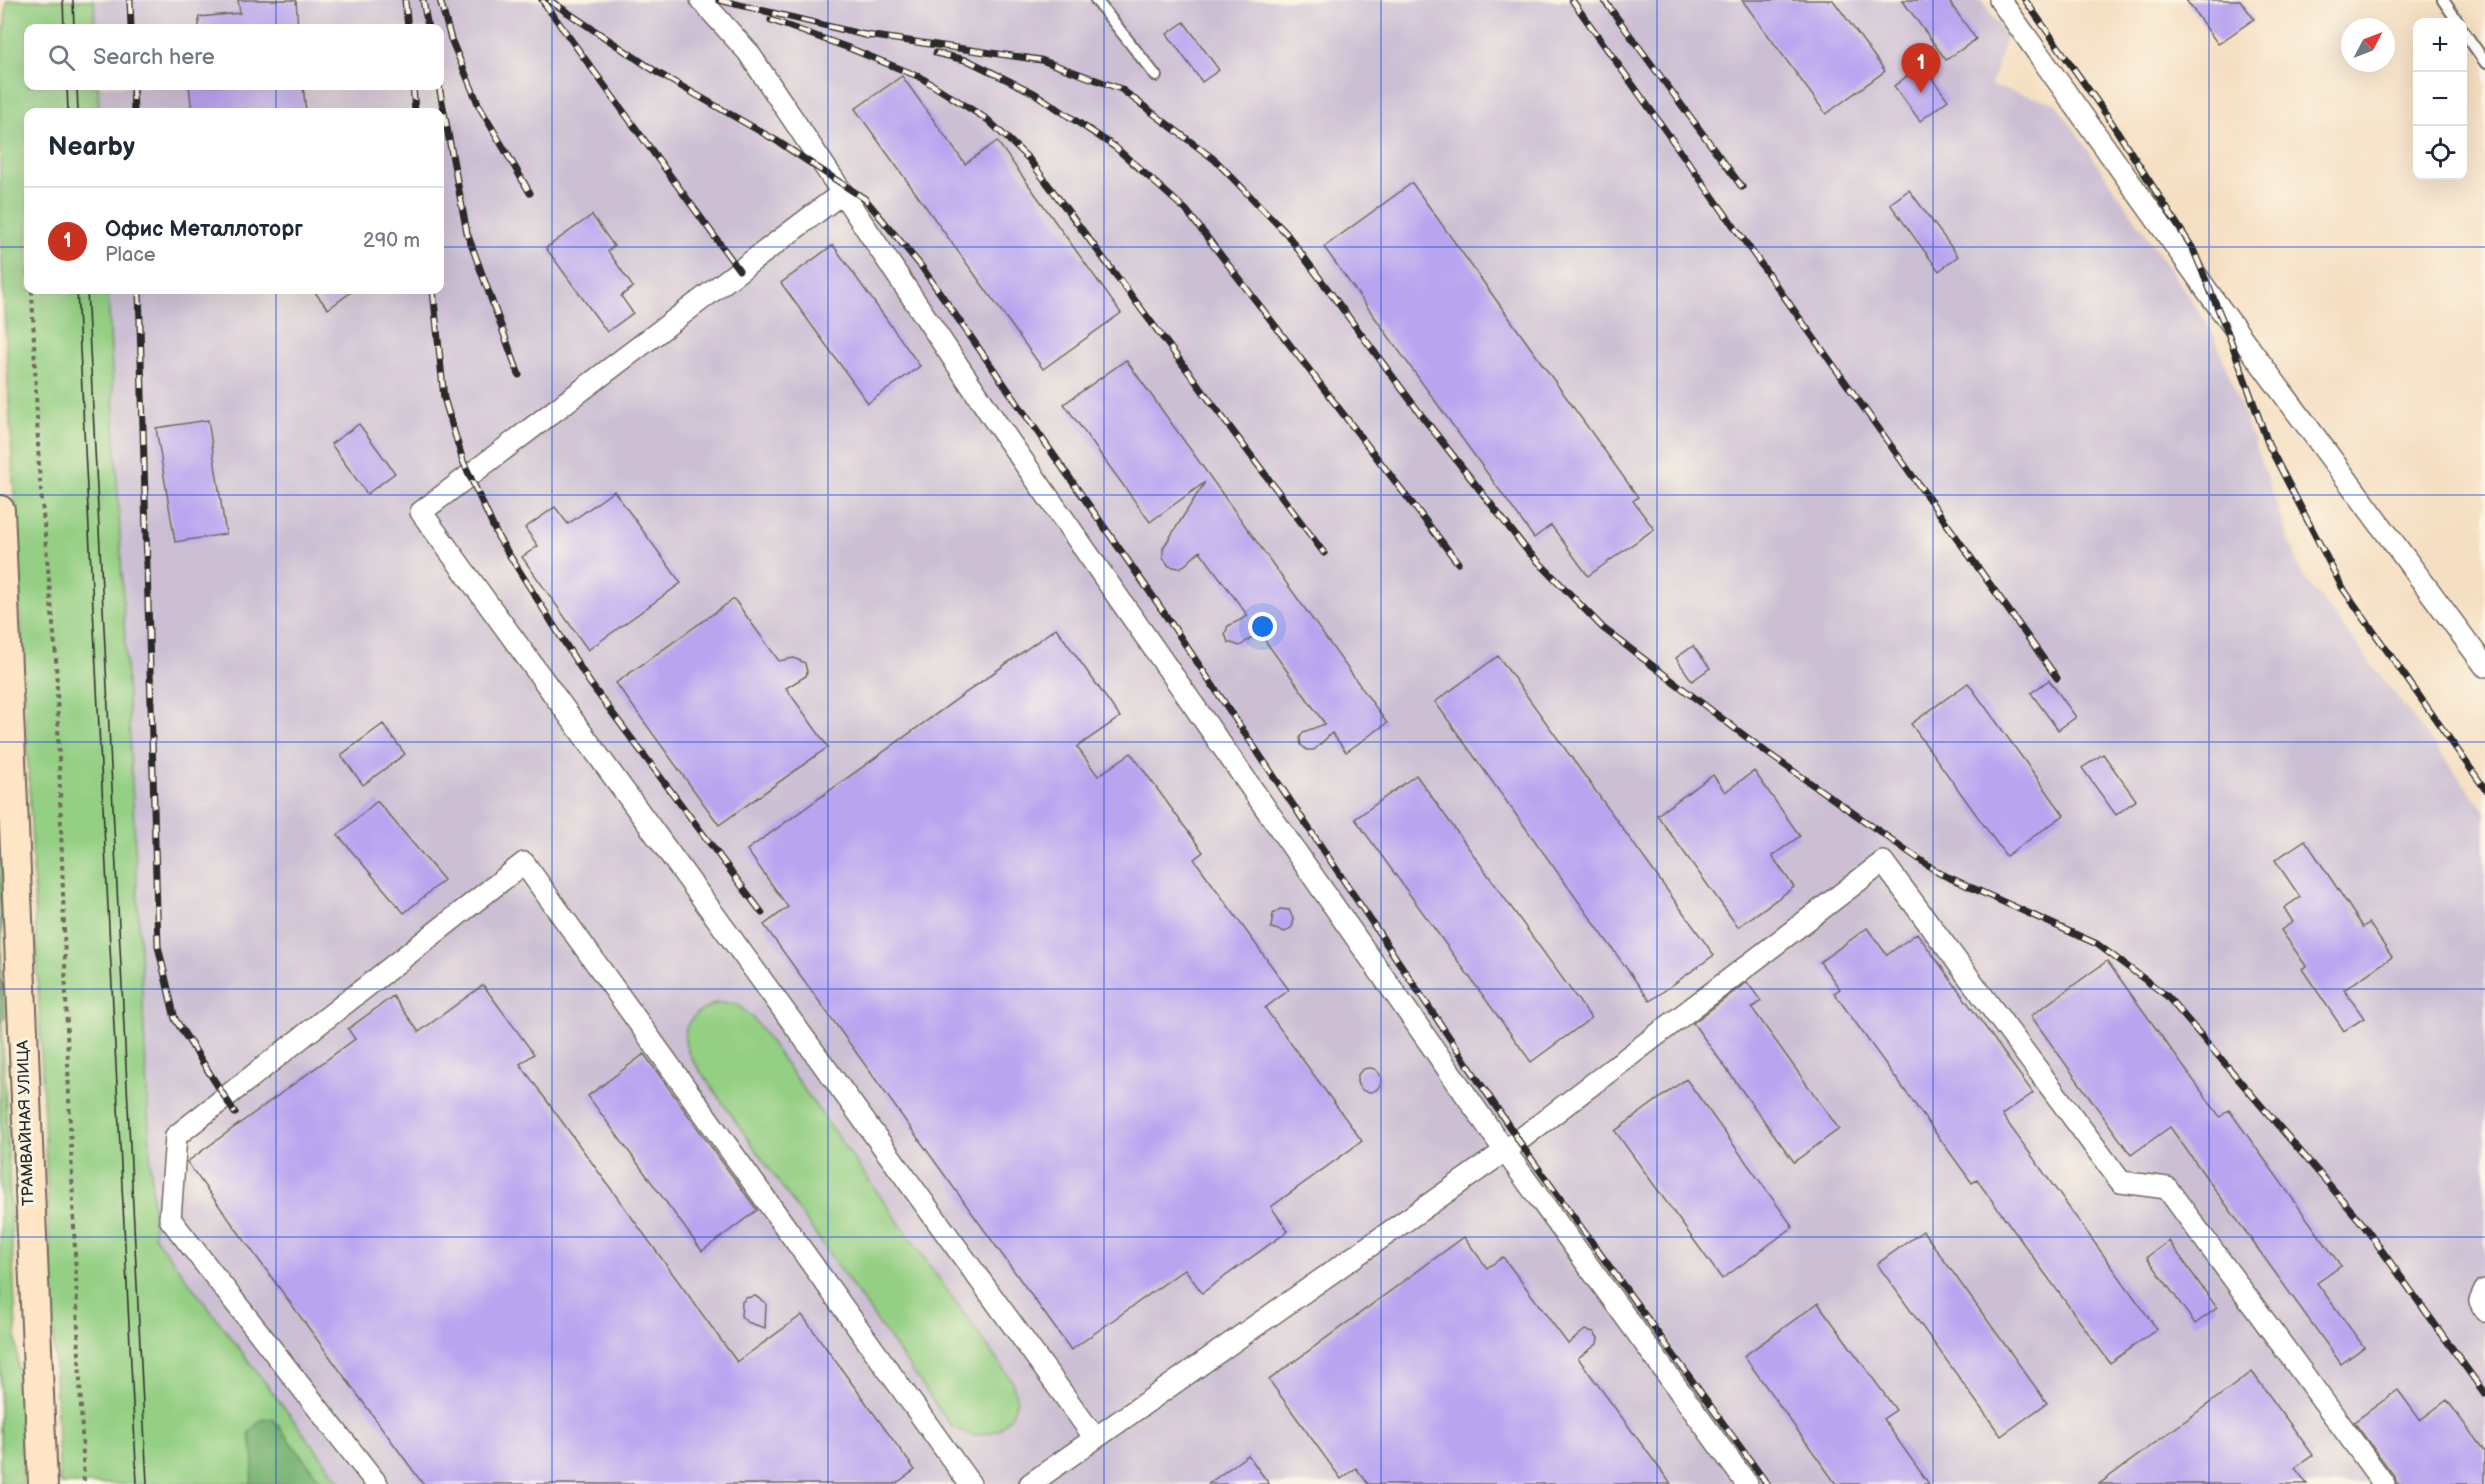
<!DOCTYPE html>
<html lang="en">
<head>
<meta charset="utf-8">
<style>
  body { margin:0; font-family:"Balsamiq Sans",sans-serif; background:#f2f2f3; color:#1f2937 }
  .controls { position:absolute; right:18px; top:18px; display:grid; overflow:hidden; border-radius:12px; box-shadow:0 6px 24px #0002 }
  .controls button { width:54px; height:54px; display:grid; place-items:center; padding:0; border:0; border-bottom:2px solid #e0e1e3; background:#fff; color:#1f2937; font:30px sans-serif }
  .compass { position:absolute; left:2341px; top:18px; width:54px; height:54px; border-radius:50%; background:#fff; box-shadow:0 6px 24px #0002; rotate:48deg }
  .you { position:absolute; left:1263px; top:627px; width:21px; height:21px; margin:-15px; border:4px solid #fff; border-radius:50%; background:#1a73e8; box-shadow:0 0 0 9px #1a73e833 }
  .badge { display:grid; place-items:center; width:39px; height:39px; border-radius:50%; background:#c8321e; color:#fff; font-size:20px; font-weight:700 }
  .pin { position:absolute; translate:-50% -50px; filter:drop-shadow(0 2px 3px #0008) }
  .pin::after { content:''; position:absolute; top:32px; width:21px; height:18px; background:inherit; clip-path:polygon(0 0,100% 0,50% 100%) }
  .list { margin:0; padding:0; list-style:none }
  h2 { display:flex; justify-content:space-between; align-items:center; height:78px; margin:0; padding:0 24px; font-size:26px }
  h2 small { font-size:20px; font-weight:400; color:#747a83 }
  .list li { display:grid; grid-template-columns:39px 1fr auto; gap:18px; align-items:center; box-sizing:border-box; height:108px; padding:0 24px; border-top:2px solid #e0e1e3 }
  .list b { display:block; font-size:22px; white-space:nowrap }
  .list p { margin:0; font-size:20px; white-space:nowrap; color:#747a83 }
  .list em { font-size:20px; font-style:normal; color:#747a83 }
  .icon { flex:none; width:33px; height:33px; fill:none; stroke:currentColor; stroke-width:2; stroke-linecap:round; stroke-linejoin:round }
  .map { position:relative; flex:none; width:2485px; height:1484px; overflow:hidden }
  .search { position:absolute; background:#fff; box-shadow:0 6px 24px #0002; left:24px; top:24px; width:420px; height:66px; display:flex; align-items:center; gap:15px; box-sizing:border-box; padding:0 21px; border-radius:12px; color:#747a83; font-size:22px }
  .panel { position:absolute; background:#fff; box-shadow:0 6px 24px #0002; left:24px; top:108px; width:420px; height:186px; border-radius:12px }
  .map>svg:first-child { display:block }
  .industrial { fill:#ccbfd4 }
  .green { fill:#94cf84; stroke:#607d58; stroke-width:1.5 }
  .forest { fill:#77b272; stroke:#516e4e; stroke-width:1.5 }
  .building { fill:#b9a4f0 }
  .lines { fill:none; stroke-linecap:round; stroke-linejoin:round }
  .service-casing { stroke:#726a60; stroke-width:14 }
  .minor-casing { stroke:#726a60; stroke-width:24 }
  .secondary-casing { stroke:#726a60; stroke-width:32 }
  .path { stroke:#726a60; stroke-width:4; stroke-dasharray:4.5 4.5; stroke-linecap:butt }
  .service { stroke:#fff; stroke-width:10 }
  .minor { stroke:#fff; stroke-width:21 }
  .secondary { stroke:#fde5c5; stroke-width:28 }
  .tram { stroke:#2b2b2b; stroke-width:1.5 }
  .rail-casing { stroke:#2b2b2b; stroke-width:7 }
  .rail { stroke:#fcf5e5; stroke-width:4.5; stroke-dasharray:14; stroke-linecap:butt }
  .grid { fill:none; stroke:#1d4ed8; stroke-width:1.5; stroke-opacity:0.55 }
  .labels { text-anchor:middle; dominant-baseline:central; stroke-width:6; stroke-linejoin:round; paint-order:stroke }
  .street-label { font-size:16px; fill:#2b2b2b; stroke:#fcf5e5 }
</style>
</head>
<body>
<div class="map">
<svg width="2485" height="1484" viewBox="0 0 2485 1484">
  <rect width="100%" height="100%" fill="#fcf5e5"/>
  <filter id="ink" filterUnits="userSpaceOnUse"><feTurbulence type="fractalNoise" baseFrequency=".0167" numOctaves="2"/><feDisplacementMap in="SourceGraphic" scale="12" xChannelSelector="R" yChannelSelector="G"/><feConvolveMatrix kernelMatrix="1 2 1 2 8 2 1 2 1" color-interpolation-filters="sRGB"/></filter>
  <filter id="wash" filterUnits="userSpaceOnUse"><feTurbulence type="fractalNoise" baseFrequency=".008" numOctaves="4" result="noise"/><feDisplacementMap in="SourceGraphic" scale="24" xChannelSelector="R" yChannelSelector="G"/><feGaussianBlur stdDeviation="1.35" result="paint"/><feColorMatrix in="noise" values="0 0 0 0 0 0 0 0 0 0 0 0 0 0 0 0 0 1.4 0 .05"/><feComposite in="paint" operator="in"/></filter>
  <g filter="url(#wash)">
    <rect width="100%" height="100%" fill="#f5dfc2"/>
    <!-- industrial -->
    <path class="industrial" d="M 94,0 L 1981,0 L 2006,36 L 1991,86 L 2056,103 L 2214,334 L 2302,574 L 2485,811 L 2485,1484 L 342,1484 L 154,1236 L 108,290 L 440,290 L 440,112 L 99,112 L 98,86 L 440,86 L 440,28 L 95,28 Z"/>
    <!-- green -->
    <path class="green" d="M 7,0 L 94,0 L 95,28 L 28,28 L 28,86 L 98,86 L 99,112 L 28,112 L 28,290 L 108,290 L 154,1236 L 342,1484 L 60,1484 L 30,801 L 0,227 L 0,70 Z
      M 0,975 L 23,1484 L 0,1484 Z
      M 717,1003 L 736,1004 L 753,1018 L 1012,1381 L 1017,1401 L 1011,1416 L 999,1430 L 974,1436 L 951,1426 L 691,1058 C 676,1028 690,1014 717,1003 Z"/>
    <!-- forest -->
    <path class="forest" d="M 0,849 L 7,873 L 2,923 L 1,976 L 6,1017 L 0,1023 Z
      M 272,1418 L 323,1484 L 251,1484 L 254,1459 L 249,1433 L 261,1420 Z"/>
    <g id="blocks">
      <!-- building -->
      <path class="building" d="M 238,0 L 296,0 L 298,28 L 199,28 L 199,17 L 240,13 Z
        M 1742,0 L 1833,0 L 1885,71 L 1826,114 Z
        M 1902,0 L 1948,0 L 1976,39 L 1946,60 Z
        M 2186,0 L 2240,0 L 2254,19 L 2218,44 Z
        M 1184,22 L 1219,70 L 1202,82 L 1167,34 Z
        M 1922,65 L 1948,100 L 1920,121 L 1894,86 Z
        M 902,76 L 965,164 L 997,141 L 1121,313 L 1043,369 L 855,109 Z
        M 189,86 L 303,86 L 306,112 L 192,112 Z
        M 1412,183 L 1638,497 L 1633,501 L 1654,529 L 1588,576 L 1551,525 L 1534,538 L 1324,247 Z
        M 1909,190 L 1958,256 L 1939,271 L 1890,204 Z
        M 592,215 L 614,246 L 608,251 L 633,287 L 621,296 L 633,313 L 607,332 L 546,248 Z
        M 833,245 L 920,366 L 868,403 L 781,283 Z
        M 313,290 L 354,290 L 328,309 Z
        M 1126,360 L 1387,723 L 1346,752 L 1332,733 L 1314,750 L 1307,750 L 1301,745 L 1300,738 L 1303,732 L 1325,724 L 1259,632 L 1240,646 L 1228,642 L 1225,634 L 1228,626 L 1248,616 L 1200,551 L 1185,565 L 1179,568 L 1169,566 L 1163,558 L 1163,548 L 1205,482 L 1150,522 L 1064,404 Z
        M 208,420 L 226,534 L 175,542 L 156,428 Z
        M 359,424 L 395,473 L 367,494 L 331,444 Z
        M 614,491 L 681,583 L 588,650 L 522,557 L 538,546 L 525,528 L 555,507 L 568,524 Z
        M 734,599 L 779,661 L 794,658 L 805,663 L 807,672 L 806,676 L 786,688 L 828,747 L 719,825 L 616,683 Z
        M 1056,628 L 1120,717 L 1077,747 L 1098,776 L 1131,753 L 1166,801 L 1203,852 L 1194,859 L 1289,990 L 1265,1008 L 1362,1141 L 1271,1207 L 1288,1231 L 1202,1293 L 1185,1269 L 1071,1350 L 764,925 L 788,907 L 747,850 Z
        M 1693,646 L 1710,668 L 1692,681 L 1676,658 Z
        M 1498,656 L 1714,955 L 1650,1001 L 1435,702 Z
        M 2049,680 L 2076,717 L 2058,730 L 2031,693 Z
        M 1968,683 L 2064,815 L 2006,856 L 1911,724 Z
        M 383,724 L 405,754 L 363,785 L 341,755 Z
        M 2103,754 L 2136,800 L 2116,815 L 2082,768 Z
        M 1754,771 L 1800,836 L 1772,856 L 1794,887 L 1738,927 L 1657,815 L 1713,775 L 1725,792 Z
        M 1416,775 L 1591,1018 L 1531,1062 L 1355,819 Z
        M 377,801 L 444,880 L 404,913 L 338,835 Z
        M 2305,840 L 2363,927 L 2369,923 L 2392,957 L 2344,990 L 2364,1018 L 2344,1031 L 2302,969 L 2306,966 L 2281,930 L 2293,922 L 2284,908 L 2300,897 L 2275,860 Z
        M 1280,909 L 1289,910 L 1294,920 L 1292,927 L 1285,932 L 1271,928 L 1273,914 Z
        M 1867,928 L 1887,955 L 1917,933 L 2033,1093 L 2002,1115 L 2157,1329 L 2110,1363 L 1977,1180 L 1972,1183 L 1834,993 L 1840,989 L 1820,962 Z
        M 2107,961 L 2220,1117 L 2229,1110 L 2341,1266 L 2317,1283 L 2364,1347 L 2341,1364 L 2170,1127 L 2131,1155 L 2031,1016 Z
        M 1747,982 L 1761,1001 L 1752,1008 L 1839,1129 L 1794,1162 L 1693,1023 Z
        M 483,985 L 534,1054 L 520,1064 L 737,1362 L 802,1315 L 915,1470 L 895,1484 L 423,1484 L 187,1162 L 355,1039 L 348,1029 L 393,996 L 419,1032 Z
        M 644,1054 L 757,1210 L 702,1251 L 588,1096 Z
        M1357 1080a12 12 0 1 1 24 0a12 12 0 1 1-24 0Z
        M 1686,1079 L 1793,1227 L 1722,1279 L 1615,1131 Z
        M 1923,1231 L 2047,1403 L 2001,1436 L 1877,1264 Z
        M 1464,1237 L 1487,1268 L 1503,1257 L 1568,1344 L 1585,1330 L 1594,1332 L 1598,1338 L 1597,1344 L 1578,1358 L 1671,1484 L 1368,1484 L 1356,1468 L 1341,1479 L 1269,1380 Z
        M 2169,1241 L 2217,1308 L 2195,1324 L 2147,1257 Z
        M 755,1296 L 766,1303 L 765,1328 L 747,1322 L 741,1316 L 742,1302 L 746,1298 Z
        M 1818,1303 L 1896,1410 L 1883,1419 L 1929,1484 L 1836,1484 L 1744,1356 Z
        M 2252,1372 L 2313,1455 L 2295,1468 L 2307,1484 L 2099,1484 Z
        M 2398,1390 L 2420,1420 L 2447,1400 L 2485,1452 L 2485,1484 L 2397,1484 L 2394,1476 L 2354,1422 Z
        M 1248,1455 L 1269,1484 L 1208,1484 Z"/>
    </g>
  </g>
  <g filter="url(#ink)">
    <use href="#blocks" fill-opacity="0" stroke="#726a60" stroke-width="1.5"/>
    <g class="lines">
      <defs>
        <path id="service" d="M 1096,0 L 1156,76
          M 2443,0 L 2458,22
          M 2462,29 L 2485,62"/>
        <path id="minor" d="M 701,0 L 748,52 L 995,421 L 1505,1151 L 1883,862 L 2121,1182 L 2167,1188 L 2384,1484
          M 2000,0 L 2216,303 L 2485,666
          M 842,193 L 421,512 L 1095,1438
          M 2485,1290 L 2480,1301 L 2485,1311
          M 377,1484 L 170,1219 L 176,1136 L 524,863 L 970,1484
          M 1030,1484 L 1505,1151 L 1747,1484"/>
        <path id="secondary" d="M 0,510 L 43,1484"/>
      </defs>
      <!-- service casing -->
      <use href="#service" class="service-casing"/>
      <!-- minor casing -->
      <use href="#minor" class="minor-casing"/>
      <!-- secondary casing -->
      <use href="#secondary" class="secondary-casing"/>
      <!-- path -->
      <path class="path" d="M 32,290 L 39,469 L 56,657 L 69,1098 L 84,1484"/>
      <!-- service -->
      <use href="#service" class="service"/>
      <!-- minor -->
      <use href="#minor" class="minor"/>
      <!-- secondary -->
      <use href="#secondary" class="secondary"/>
      <!-- tram -->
      <path class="tram" d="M 63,0 L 64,28
        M 73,0 L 74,28
        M 67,86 L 68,112
        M 77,86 L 78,112
        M 77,290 L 137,1484
        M 87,290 L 147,1484"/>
      <defs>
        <path id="rail" d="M 130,0 L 131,28
          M 405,0 L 408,28
          M 423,0 L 428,28
          M 440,0 L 451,39 L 479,106 L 530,193
          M 542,0 L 739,270
          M 549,0 L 658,73 L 777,141 L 865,199 L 921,266 L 1154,598 L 1525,1150 L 1767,1484
          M 719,0 L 869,36
          M 1572,0 L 2057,678
          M 1604,0 L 1742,187
          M 2025,0 L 2108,117 L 2193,249 L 2228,333 L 2269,446 L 2342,587 L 2485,789
          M 771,20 L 849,48 L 920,77 L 988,120 L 1029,159 L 1324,553
          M 860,34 L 1041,60 L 1121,89 L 1215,160 L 1286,233 L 1422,416 L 1526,549 L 1603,628 L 1766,752 L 1939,873 L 2097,944 L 2167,996 L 2362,1223 L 2485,1394
          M 936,53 L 969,61 L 1034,93 L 1115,147 L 1186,210 L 1458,563
          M 133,86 L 134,112
          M 413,86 L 415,112
          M 439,86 L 467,233 L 519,375
          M 139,290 L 158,946 L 175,1019 L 235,1113
          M 433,290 L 444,398 L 463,461 L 498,537 L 590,683 L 762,913"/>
      </defs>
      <!-- rail casing -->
      <use href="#rail" class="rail-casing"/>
      <!-- rail -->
      <use href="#rail" class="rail"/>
    </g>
  </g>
  <!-- grid -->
  <path class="grid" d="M 276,0 L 276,28M 552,0 L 552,1484M 828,0 L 828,1484M 1104,0 L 1104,1484M 1381,0 L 1381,1484M 1657,0 L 1657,1484M 1933,0 L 1933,1484M 2209,0 L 2209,1484M 276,86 L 276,112M 0,247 L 28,247M 440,247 L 2485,247M 276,290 L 276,1484M 0,495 L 2485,495M 0,742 L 2485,742M 0,989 L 2485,989M 0,1237 L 2485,1237"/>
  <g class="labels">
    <!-- street labels -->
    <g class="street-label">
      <text transform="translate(26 1123) rotate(-92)">ТРАМВАЙНАЯ УЛИЦА</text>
    </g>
  </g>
</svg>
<div class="controls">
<button>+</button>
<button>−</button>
<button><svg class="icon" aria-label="locate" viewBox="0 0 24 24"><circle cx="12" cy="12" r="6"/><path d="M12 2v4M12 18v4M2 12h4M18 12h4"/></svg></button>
</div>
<svg class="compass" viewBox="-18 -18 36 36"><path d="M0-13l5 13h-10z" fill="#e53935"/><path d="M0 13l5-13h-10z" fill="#747a83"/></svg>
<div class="you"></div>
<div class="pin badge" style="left:1921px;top:93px">1</div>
<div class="search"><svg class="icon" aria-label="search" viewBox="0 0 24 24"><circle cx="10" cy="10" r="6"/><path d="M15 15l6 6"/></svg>Search here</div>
<section class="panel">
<h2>Nearby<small></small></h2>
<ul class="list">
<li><span class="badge">1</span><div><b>Офис Металлоторг</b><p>Place</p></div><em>290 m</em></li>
</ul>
</section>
</div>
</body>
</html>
